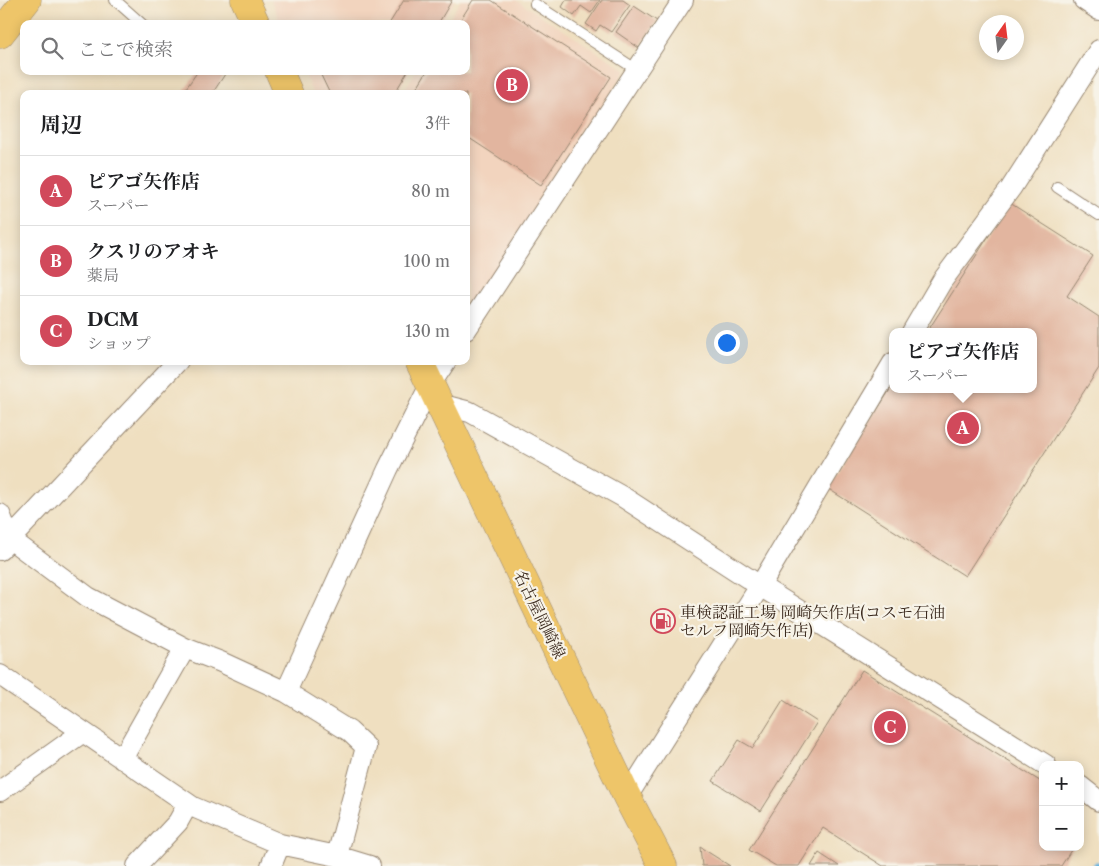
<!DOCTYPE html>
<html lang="ja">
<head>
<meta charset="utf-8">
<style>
  body { margin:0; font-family:"Libre Caslon Text","Noto Serif JP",serif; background:#f6f6f6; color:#202124 }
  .controls { position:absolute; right:15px; bottom:15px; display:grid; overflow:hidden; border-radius:10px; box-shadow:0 2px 12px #0003 }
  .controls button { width:45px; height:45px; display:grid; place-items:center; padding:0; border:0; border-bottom:1px solid #e0e0e0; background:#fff; color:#202124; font:25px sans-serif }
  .compass { position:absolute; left:979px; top:15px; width:45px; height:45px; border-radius:50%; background:#fff; box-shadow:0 2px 12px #0003; rotate:14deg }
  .you { position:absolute; left:726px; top:342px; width:18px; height:18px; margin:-12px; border:4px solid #fff; border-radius:50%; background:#1a73e8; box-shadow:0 0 0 8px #1a73e833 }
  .badge { display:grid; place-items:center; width:32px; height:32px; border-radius:50%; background:#d1495b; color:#fff; font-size:16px; font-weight:700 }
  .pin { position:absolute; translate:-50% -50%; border:2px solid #fff; box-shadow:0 1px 5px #0006 }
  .popup { position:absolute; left:889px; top:328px; width:148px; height:65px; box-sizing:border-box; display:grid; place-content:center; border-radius:10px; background:#fff; filter:drop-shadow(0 1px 4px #0005); font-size:16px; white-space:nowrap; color:#757577 }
  .popup b { font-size:19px; color:#202124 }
  .popup::after { content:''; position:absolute; left:50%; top:100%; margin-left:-10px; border:10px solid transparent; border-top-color:#fff }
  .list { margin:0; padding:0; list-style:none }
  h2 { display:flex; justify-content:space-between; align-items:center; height:65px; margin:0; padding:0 20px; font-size:21px }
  h2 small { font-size:16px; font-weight:400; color:#757577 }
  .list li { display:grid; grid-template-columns:32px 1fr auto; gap:15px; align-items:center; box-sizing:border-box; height:70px; padding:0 20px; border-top:1px solid #e0e0e0 }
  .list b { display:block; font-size:19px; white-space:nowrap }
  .list p { margin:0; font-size:16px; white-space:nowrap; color:#757577 }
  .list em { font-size:16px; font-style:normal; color:#757577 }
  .icon { flex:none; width:28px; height:28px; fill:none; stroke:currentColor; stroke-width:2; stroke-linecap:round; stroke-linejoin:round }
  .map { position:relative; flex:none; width:1099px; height:866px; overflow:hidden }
  .search { position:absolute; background:#fff; box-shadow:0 2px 12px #0003; left:20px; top:20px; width:450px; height:55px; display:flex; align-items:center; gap:12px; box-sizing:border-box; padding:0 18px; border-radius:10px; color:#757577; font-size:19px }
  .panel { position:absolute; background:#fff; box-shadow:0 2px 12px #0003; left:20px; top:90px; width:450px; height:275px; border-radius:10px }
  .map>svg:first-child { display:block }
  .built { fill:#f2d4be }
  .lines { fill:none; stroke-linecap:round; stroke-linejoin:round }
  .stream { stroke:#66b5e0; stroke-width:7 }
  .building { fill:#e2b59f }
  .lane-casing { stroke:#95846f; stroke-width:12 }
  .street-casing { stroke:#95846f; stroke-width:22 }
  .primary-casing { stroke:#95846f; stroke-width:29 }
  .lane { stroke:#fff; stroke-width:10 }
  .street { stroke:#fff; stroke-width:20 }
  .primary { stroke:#eec569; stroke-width:28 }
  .labels { text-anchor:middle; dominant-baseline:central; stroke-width:4.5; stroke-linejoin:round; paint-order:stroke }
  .poi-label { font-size:16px; fill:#3b2a1e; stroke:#f7f3e8; text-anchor:start }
  .street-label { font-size:16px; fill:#3b2a1e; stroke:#f7f3e8 }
</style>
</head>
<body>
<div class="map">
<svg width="1099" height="866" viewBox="0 0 1099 866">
  <rect width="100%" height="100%" fill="#f7f3e8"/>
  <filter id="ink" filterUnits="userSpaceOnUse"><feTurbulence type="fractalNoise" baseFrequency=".02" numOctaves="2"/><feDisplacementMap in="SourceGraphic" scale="10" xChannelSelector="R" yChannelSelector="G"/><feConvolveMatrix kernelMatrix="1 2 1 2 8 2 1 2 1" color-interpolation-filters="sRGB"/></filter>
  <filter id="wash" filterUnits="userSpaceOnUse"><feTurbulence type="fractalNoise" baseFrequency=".0096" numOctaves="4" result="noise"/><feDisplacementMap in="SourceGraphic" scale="20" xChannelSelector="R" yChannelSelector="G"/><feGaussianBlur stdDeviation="1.12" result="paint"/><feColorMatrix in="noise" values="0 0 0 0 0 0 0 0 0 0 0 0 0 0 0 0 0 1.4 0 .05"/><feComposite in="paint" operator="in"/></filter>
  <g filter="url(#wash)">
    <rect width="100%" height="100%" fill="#efdfc0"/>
    <!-- built -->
    <path class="built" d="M 271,0 L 455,0 L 440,24 L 281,24 Z
      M 461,0 L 516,0 L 626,70 L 466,318 L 466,94 L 402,94 L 416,71 L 466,71 L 466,24 L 446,24 Z
      M 303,71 L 410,71 L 395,94 L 313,94 Z"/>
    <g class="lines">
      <!-- stream -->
      <path class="stream" d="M 1096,866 L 1097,865"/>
    </g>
    <g id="blocks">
      <!-- building -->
      <path class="building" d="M 404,0 L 452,0 L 438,24 L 389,24 Z
        M 473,0 L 491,0 L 611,77 L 541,185 L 466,136 L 466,94 L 413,94 L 427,71 L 466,71 L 466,24 L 458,24 Z
        M 566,0 L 600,0 L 591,13 L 581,6 L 574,16 L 562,7 Z
        M 602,0 L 623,0 L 630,5 L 611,32 L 600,25 L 596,31 L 586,24 Z
        M 634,6 L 657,21 L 639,48 L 616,32 Z
        M 198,71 L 227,71 L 212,94 L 182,94 Z
        M 319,71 L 408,71 L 394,94 L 330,94 Z
        M 1010,203 L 1093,256 L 1067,296 L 1099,317 L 1099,368 L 965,576 L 827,488 L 893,385 L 893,389 L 1033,389 L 1033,332 L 927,332 Z
        M 862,670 L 1043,783 L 1043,847 L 1073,847 L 1061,866 L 883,866 L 823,828 L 799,866 L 776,866 L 749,850 Z
        M 783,700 L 817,722 L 761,811 L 713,781 L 739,740 L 753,748 Z
        M 700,847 L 730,866 L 702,866 Z
        M 819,853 L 839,866 L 811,866 Z"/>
    </g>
  </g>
  <g filter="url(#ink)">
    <use href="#blocks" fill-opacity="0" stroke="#95846f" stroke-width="1"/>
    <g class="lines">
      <defs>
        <path id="lane" d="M 115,0 L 142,24
          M 535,4 L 637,70
          M 1057,187 L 1099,215"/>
        <path id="street" d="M 1084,0 L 1099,10
          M 466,330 L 683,0
          M 912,332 L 942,281 L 1011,188 L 1099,50
          M 439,404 L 470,412 L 623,497 L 760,586 L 1046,765
          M 0,514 L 10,539 L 88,597 L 185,648 L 221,662 L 286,692 L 349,731 L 366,747 L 337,856
          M 0,550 L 178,361
          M 0,675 L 193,807 L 280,844 L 337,856 L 370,866
          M 286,692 L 388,469 L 430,385 L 446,361
          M 122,759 L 185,648
          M 1080,786 L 1099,801
          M 0,791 L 83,732
          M 627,797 L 760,586 L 893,363
          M 137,866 L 178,822 L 188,804
          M 271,866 L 280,844"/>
        <path id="primary" d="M 245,0 L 256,24
          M 0,34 L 27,0
          M 279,71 L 289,94
          M 419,361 L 627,797 L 663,866"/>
      </defs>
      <!-- lane casing -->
      <use href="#lane" class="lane-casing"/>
      <!-- street casing -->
      <use href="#street" class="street-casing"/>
      <!-- primary casing -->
      <use href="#primary" class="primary-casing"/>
      <!-- lane -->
      <use href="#lane" class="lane"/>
      <!-- street -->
      <use href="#street" class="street"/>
      <!-- primary -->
      <use href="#primary" class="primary"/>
    </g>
  </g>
  <!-- icons -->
  <defs>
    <symbol id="fuel-ring" viewBox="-11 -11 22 22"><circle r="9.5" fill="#f7f3e8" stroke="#d1495b" stroke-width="1.5"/><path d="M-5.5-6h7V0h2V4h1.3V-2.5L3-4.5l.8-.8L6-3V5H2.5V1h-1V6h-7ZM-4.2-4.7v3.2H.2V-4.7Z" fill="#d1495b"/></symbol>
  </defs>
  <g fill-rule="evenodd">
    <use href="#fuel-ring" x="649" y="607" width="28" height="28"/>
  </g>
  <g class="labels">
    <!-- poi labels -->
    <g class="poi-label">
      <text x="680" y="612">車検認証工場 岡崎矢作店(コスモ石油<tspan x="680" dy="18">セルフ岡崎矢作店)</tspan></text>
    </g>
    <!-- street labels -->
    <g class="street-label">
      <text transform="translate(540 614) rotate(64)">名古屋岡崎線</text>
    </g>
  </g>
</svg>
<div class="controls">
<button>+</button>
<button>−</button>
</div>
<svg class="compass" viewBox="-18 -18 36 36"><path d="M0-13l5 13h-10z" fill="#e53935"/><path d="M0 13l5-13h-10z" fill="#757577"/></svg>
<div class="you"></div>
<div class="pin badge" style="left:963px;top:428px">A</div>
<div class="popup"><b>ピアゴ矢作店</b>スーパー</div>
<div class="pin badge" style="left:512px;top:85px">B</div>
<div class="pin badge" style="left:890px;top:727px">C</div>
<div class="search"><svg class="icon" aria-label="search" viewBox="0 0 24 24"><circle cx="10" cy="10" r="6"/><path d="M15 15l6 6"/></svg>ここで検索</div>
<section class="panel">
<h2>周辺<small>3件</small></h2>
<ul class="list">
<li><span class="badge">A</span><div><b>ピアゴ矢作店</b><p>スーパー</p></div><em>80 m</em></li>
<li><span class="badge">B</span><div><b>クスリのアオキ</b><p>薬局</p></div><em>100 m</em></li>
<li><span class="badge">C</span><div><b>DCM</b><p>ショップ</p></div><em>130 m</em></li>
</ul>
</section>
</div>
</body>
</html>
